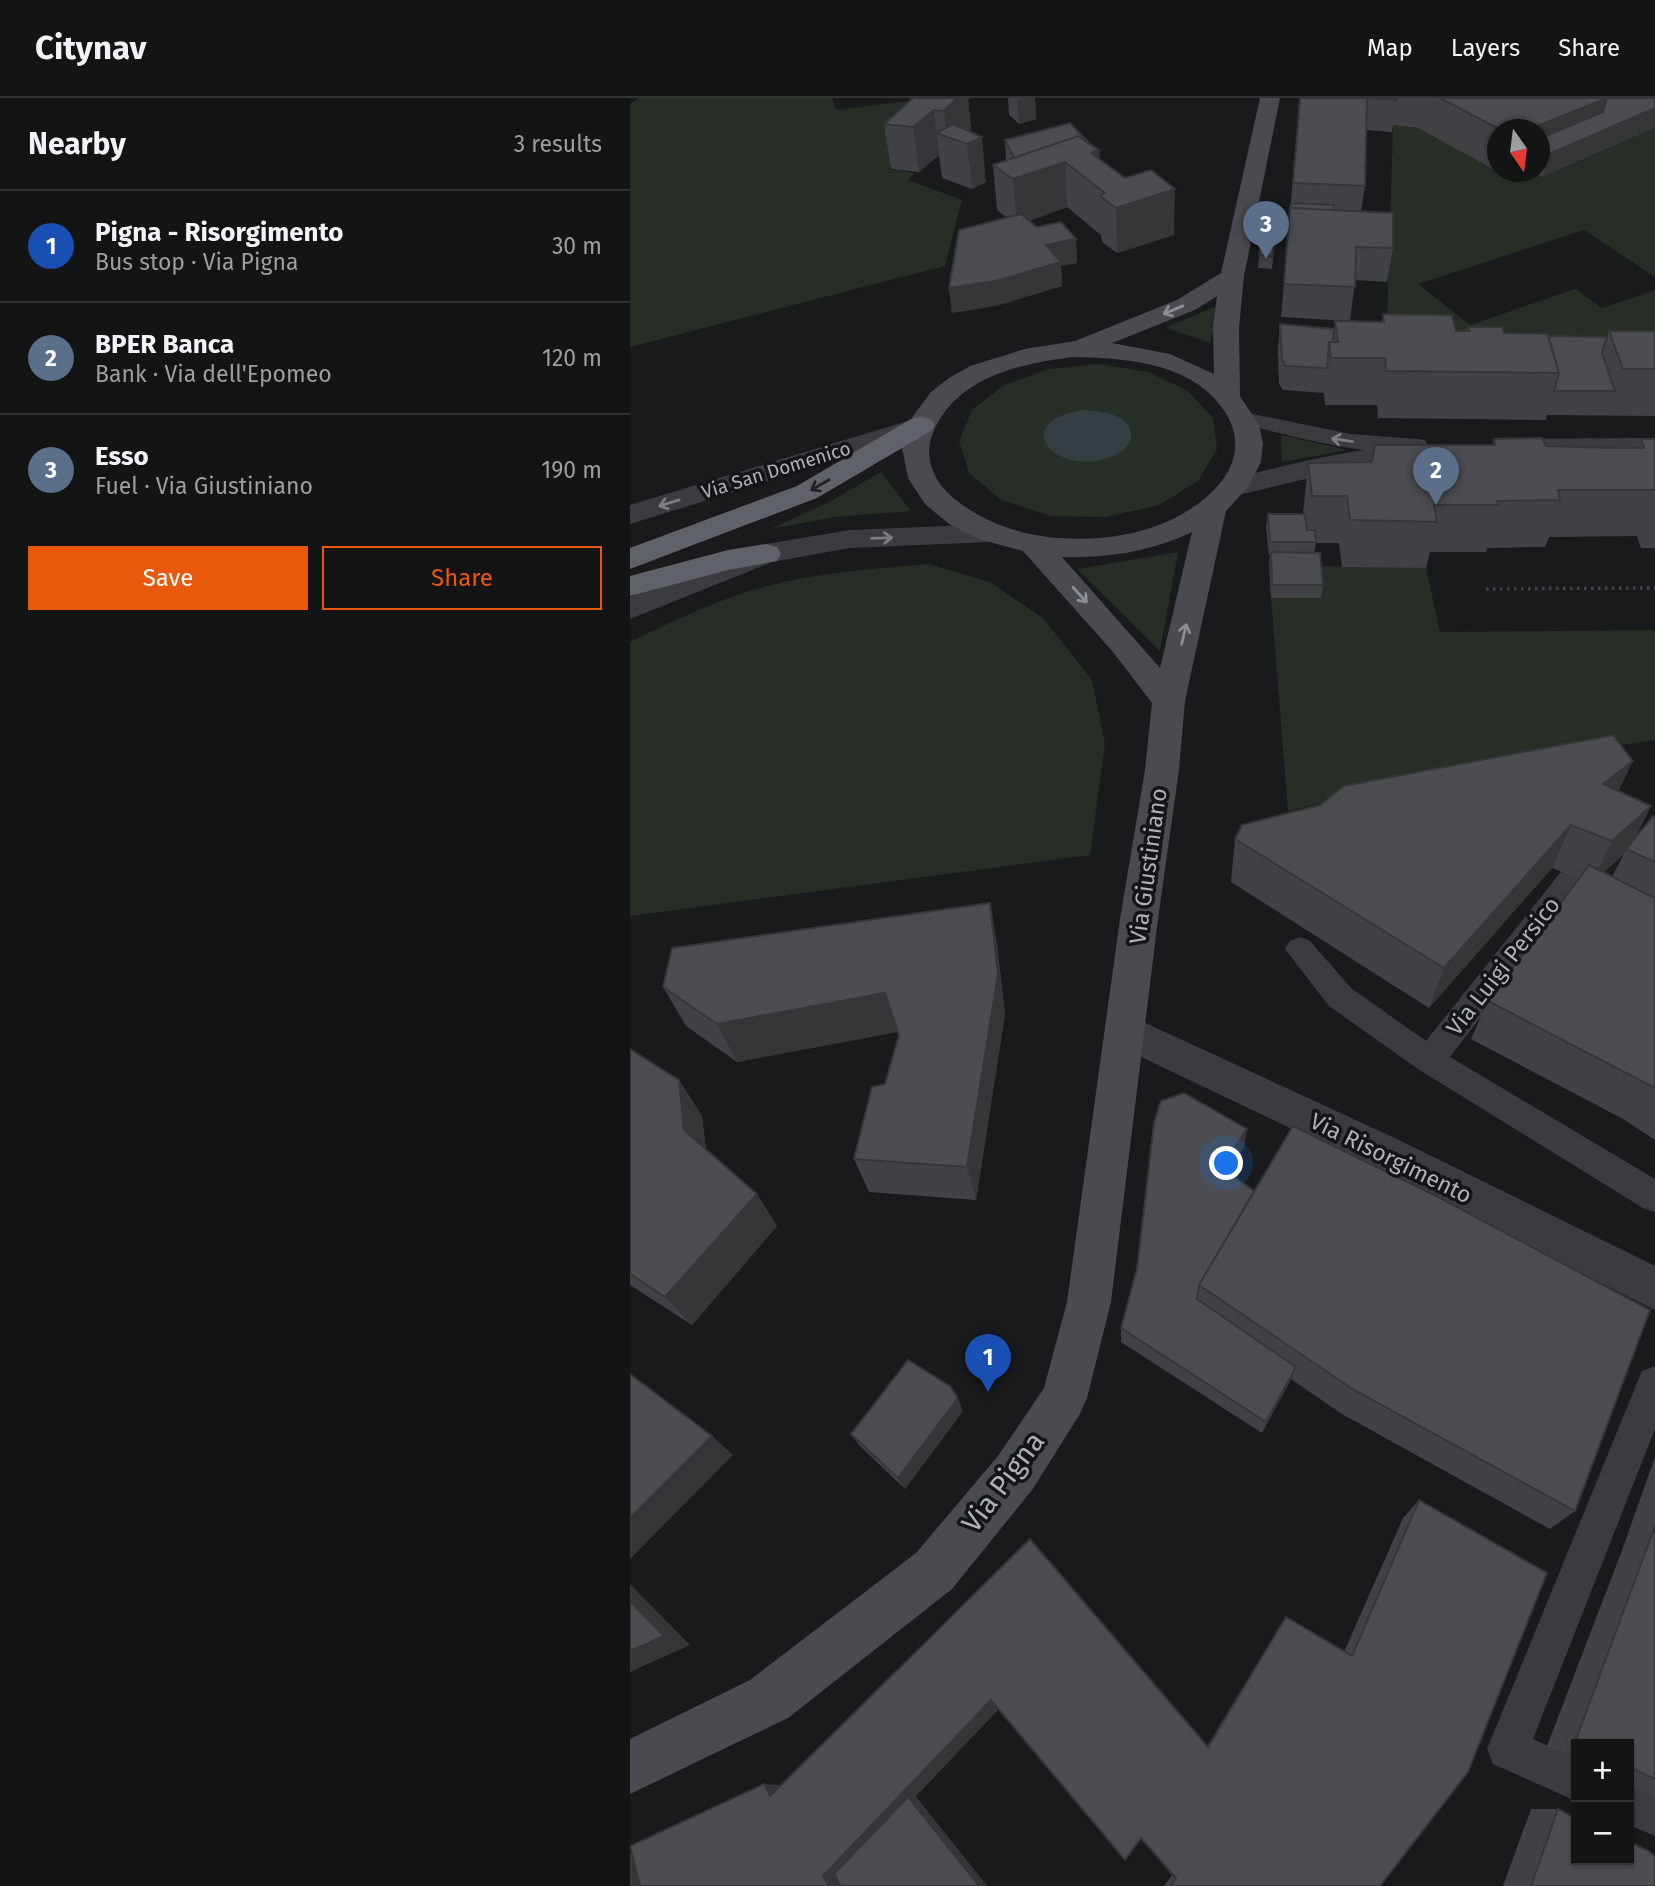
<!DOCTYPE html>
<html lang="en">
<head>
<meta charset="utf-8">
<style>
  body { margin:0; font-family:"Fira Sans",sans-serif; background:#1c1d1d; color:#f1f3f6 }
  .controls { position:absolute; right:21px; bottom:21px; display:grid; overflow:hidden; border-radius:0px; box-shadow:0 2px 5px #0004 }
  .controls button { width:63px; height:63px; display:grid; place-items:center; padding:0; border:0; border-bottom:2px solid #323334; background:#131414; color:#f1f3f6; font:35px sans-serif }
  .compass { position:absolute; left:857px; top:21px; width:63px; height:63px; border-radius:50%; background:#131414; box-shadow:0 2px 5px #0004; rotate:166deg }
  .you { position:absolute; left:597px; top:1066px; width:24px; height:24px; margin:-18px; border:5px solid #fff; border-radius:50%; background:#1a73e8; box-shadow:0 0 0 10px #1a73e833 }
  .badge { display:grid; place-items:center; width:46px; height:46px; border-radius:50%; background:#ea580c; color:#fff; font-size:23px; font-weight:700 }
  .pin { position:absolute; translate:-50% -58px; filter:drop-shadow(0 2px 4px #0008) }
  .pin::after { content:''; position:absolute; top:37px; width:24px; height:21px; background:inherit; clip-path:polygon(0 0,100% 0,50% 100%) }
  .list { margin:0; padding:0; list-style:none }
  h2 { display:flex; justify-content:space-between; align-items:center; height:91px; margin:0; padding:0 28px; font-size:30px }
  h2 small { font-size:23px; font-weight:400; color:#9d9ea0 }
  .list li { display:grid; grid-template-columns:46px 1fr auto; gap:21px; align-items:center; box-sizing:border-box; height:112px; padding:0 28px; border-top:2px solid #323334 }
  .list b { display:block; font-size:26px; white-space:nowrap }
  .list p { margin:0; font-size:23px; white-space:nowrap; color:#9d9ea0 }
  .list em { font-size:23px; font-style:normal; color:#9d9ea0 }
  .actions { display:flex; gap:14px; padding:21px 28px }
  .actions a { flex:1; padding:16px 0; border:2px solid #ea580c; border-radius:0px; text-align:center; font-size:24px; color:#ea580c }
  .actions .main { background:#ea580c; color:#fff }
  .map { position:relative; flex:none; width:1025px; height:1788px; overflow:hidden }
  header { display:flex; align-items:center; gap:42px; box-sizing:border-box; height:98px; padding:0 35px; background:#131414; border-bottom:2px solid #323334 }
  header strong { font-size:33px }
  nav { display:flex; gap:38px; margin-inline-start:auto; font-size:24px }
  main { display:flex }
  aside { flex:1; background:#131414 }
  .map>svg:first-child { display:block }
  .green { fill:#262e26 }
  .water { fill:#343e43 }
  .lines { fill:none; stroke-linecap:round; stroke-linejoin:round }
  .path { stroke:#414347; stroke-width:3.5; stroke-dasharray:2.5 4.5; stroke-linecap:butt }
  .service { fill:#3b3c40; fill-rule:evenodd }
  .minor { fill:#3b3c40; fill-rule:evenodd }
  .tertiary { fill:#3b3c40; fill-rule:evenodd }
  .secondary { fill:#494b50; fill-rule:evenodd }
  .trunk { fill:#5f6268; fill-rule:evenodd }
  .wall { fill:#404245; fill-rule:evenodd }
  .shaded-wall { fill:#343638 }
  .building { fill:#4b4d50; stroke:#343638; stroke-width:2 }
  .oneway { stroke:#8a8e95 }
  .oneway2 { stroke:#7a7d83 }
  .oneway3 { stroke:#1f2122 }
  .labels { text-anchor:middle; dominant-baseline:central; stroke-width:7; stroke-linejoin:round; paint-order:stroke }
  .far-street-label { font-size:19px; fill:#adb2ba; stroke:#141516 }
  .street-label { font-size:23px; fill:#adb2ba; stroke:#141516 }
  .near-street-label { font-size:28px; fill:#adb2ba; stroke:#141516 }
</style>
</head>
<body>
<header>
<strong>Citynav</strong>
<nav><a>Map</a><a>Layers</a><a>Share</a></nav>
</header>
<main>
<aside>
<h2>Nearby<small>3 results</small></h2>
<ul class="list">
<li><span class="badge" style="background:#1a4fb4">1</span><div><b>Pigna - Risorgimento</b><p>Bus stop · Via Pigna</p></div><em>30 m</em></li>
<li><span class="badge" style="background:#5c6f8a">2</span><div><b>BPER Banca</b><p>Bank · Via dell'Epomeo</p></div><em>120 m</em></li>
<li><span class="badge" style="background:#5c6f8a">3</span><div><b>Esso</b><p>Fuel · Via Giustiniano</p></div><em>190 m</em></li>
</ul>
<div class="actions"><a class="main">Save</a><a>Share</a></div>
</aside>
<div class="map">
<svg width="1025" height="1788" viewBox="0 0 1025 1788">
  <rect width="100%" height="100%" fill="#191a1b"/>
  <!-- green -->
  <path class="green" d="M 8,0 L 202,0 L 206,12 L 305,0 L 341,0 L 258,71 L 285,75 L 278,82 L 332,102 L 315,168 L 0,249 L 0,6 Z
    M 763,27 L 788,30 L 880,79 C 894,74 900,72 914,79 L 1025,30 L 1025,179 L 954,132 L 788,186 L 840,227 L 945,191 L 972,210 L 1025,192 L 1025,250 L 801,248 L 757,225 Z
    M 589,207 L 580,245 L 535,230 Z
    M 469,266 L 518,274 L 558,293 L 583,320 L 587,351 L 568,383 L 529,407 L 476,419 L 420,418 L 371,402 L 339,375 L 329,343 L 342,312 L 374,287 L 418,271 Z
    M 651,337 L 718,352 L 652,364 Z
    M 251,374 L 281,413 L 205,419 L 140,431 L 197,405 Z
    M 548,454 L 530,553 L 447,471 Z
    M 298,466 L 360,484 L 413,520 L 462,582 L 475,646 L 460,757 L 0,818 L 0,544 C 43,523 88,501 134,489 C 187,474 243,471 298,466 Z
    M 688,468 L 796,470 L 810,534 L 1025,532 L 1025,642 L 858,666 L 658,713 L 641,500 L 690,500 Z"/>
  <!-- water -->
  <path class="water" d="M 454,312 C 470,313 503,316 501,339 C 500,348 491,355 483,358 C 426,382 376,323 454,312 Z"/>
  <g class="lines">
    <!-- path -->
    <path class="path" d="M 856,491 L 1025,490"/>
    <!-- service -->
    <path class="service" d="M 613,314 L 721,336 L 787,341 L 795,342 L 798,347 L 795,352 C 749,363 652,336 606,324 L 603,320 L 606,316 Z
      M 1025,340 L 1025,352 L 875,353 L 867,352 L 864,347 L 867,342 L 875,341 Z
      M 940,772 L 1025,812 L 1025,837 L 944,798 L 820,959 L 1025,1081 L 1025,1114 L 1013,1110 L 788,971 L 699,908 L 655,851 L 660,843 L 670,839 L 680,843 L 721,890 L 796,943 L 930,775 Z
      M 1025,1268 L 1025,1331 L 903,1641 L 946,1661 L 946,1703 L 863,1666 L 857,1651 L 1012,1273 Z
      M 999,1684 L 1025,1695 L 1025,1738 L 999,1727 Z"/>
    <!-- minor -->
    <path class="minor" d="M 291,319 L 301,321 L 305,327 L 301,333 L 0,426 L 0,407 Z
      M 361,426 L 371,428 L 376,435 L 371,442 L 361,444 L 220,450 L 142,464 L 0,521 L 0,499 L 136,446 L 220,432 Z
      M 496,916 L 767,1041 L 1025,1168 L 1025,1212 L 737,1067 L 482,945 L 476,933 L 482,921 Z"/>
    <!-- tertiary -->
    <path class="tertiary" d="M 794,346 L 804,348 L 808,354 L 804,360 L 722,370 L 604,398 L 594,395 L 590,389 L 594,383 C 660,366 725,349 794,346 Z"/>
    <!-- secondary -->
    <path class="secondary" d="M 630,0 L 650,0 L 614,178 L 609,230 L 610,298 L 629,327 L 633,345 L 631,364 L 618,389 L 596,413 L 555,603 L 549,672 L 528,821 L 481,1204 L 457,1300 L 450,1316 L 402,1392 L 322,1491 L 158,1620 L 0,1696 L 0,1641 L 120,1582 L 286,1455 L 368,1358 L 414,1290 L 437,1204 L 490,821 L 515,672 L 522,605 L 483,554 L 393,453 L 349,441 L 319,426 L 295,406 L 278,380 L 272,349 L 283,318 L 301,294 L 319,280 L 340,268 L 395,251 L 445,243 L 547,202 L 591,175 ZM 587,198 L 583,230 L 584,276 L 540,256 L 482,245 L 565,212 ZM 442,259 C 495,260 563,264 595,314 C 631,370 565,417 517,431 C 489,440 458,442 428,440 C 391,437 355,425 326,402 C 306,387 293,362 302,337 C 324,280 387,266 442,259 ZM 562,434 L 530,570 L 432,459 C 477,460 520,454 562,434 Z"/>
    <!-- trunk -->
    <path class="trunk" d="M 291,319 L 301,321 L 305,327 L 301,333 L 187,400 L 0,471 L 0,450 L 167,388 L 281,321 Z
      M 136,446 L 147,449 L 151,456 L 147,463 L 98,472 L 0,498 L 0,478 L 98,452 Z"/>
  </g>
  <!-- wall -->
  <path class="wall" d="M 283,0 L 338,0 L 341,34 L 356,84 L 342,91 L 312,80 L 309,57 L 289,74 L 261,71 L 254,26 Z
    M 378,0 L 405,0 L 406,21 L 389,26 L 379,17 Z
    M 670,0 L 1025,0 L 913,79 L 903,74 L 909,74 L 909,32 L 867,32 L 867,73 L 788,30 L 763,27 L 762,34 L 736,32 L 735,88 L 731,113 L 763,150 L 757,184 L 725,182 L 720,223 L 651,219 Z
    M 375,42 L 461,47 L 469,52 L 470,61 L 544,137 L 487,155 L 472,144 L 471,137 L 437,109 L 399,123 L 407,129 L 446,141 L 447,165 L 431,168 L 432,188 L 369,207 L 322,215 L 319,190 L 377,120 L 367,112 L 363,67 L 376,62 Z
    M 869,74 L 894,74 L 880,79 Z
    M 631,139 L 645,140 L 642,171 L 628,170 Z
    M 753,216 L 826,233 L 837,233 L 838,229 L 874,235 L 918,238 L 977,239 L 979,233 L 1025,233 L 1025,318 L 917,317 L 916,322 L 748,320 L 747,307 L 695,307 L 694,295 L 653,292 L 649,286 L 648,251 L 650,226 L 704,231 L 705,223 L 752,224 Z
    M 864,341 L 916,348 L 1008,350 L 1011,341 L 1025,341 L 1025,450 L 1011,450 L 1007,438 L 919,439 L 915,449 L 857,450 L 856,454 L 800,454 L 796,470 L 712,469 L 709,445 L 686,445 L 684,455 L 693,487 L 691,500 L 641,500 L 639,467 L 640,457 L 639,457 L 636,429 L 638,416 L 673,416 L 678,365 L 742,364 L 862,347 Z
    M 989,693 L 1021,708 L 1005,740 L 1025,719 L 1025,1042 L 993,1021 L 841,941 L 858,903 L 949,781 L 922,770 L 799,910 L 601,784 L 605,741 ZM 994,756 L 982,779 L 973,775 Z
    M 367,846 L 375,916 L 346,1102 L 239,1094 L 224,1061 L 255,986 L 269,939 L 267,934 L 107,964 L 56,928 L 33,889 Z
    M 0,951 L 49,982 L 72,1018 L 76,1051 L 127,1096 L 147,1128 L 62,1227 L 0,1187 Z
    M 617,1031 L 614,1049 L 597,1074 L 945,1413 L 920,1431 L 712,1316 L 661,1281 L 632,1335 L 491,1244 L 491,1230 Z
    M 333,1313 L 275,1391 L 229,1347 L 221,1336 Z
    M 1025,1359 L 1025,1698 L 999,1686 L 999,1646 L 946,1646 L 946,1661 L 917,1648 L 991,1455 Z
    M 789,1402 L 750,1788 L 534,1788 L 542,1777 L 511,1740 L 368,1611 L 285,1699 L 286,1699 L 357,1788 L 0,1788 L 0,1756 L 151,1687 L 400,1441 L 577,1648 L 648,1531 L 656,1519 L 714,1554 L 773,1420 Z
    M 901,1711 L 928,1711 L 1025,1788 L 873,1788 Z"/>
  <!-- shaded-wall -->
  <path class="shaded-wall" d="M 327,0 L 338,0 L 341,34 L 317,39 L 314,13 Z
    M 395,0 L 405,0 L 406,21 L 389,26 L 387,2 Z
    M 977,0 L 1025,10 L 1025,30 L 913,79 L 919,56 L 909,51 L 909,32 L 902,32 L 902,30 Z
    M 304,12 L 309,57 L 289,74 L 283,29 Z
    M 352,39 L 356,84 L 342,91 L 337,46 Z
    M 463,48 L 463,55 L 469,52 L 470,92 L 462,86 L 462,72 L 449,75 L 435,64 L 437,109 L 387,127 L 383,81 L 372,73 L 372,70 Z
    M 882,74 L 894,74 L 880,79 Z
    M 545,91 L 544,137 L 487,155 L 486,110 Z
    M 446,141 L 447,165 L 431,168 L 432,188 L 369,207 L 322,215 L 319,190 L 416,147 Z
    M 1003,663 L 982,707 L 973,686 Z
    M 1021,708 L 999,752 L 996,751 L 994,756 L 961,786 L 982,743 Z
    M 941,727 L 922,770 L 799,910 L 814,870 Z
    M 360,805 L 367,846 L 375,916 L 346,1102 L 337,1069 Z
    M 255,895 L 267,934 L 107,964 L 87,926 Z
    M 49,982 L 72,1018 L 77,1066 L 54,1032 Z
    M 617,1031 L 614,1049 L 589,1087 L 591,1069 Z
    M 127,1096 L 147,1128 L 62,1227 L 35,1199 Z
    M 666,1269 L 661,1282 L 632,1335 L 636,1324 Z
    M 328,1300 L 333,1313 L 275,1391 L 268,1380 Z
    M 82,1338 L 103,1357 L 0,1461 L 0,1420 Z
    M 0,1486 L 60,1547 L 0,1574 Z
    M 361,1602 L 371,1609 L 285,1699 L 286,1699 L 357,1788 L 199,1788 L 193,1778 Z
    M 134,1686 L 159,1688 L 140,1698 Z
    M 22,1754 L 30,1788 L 0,1788 L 0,1756 Z"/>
  <!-- building -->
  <path class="building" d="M 283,0 L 327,0 L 314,13 L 304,12 L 283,29 L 254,26 Z
    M 670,0 L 767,0 L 767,2 L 737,0 L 735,88 L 663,85 Z
    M 810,0 L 977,0 L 902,30 L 905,32 L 871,32 Z
    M 977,0 L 1025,0 L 1025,10 L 919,56 L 909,51 L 909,41 L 973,14 Z
    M 440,25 L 461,47 L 448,38 L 384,60 L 375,42 Z
    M 323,26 L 352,39 L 337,46 L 306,35 Z
    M 448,38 L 469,52 L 461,55 L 495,80 L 521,72 L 545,91 L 486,110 L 470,98 L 475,95 L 435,64 L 383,81 L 363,67 Z
    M 661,105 L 704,107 L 704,112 L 660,110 Z
    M 660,110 L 763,115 L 763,150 L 726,149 L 725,189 L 654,186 Z
    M 391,116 L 407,129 L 431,124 L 446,141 L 416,147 L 431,164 L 366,183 L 319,190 L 329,132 Z
    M 631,139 L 645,140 L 643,158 L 629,157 Z
    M 753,216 L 822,217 L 826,233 L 840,233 L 838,229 L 872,229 L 874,235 L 918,236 L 929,275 L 756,273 L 755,260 L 701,260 L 699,244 L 708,244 L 705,223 L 754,224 Z
    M 650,226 L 704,231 L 703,244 L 699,244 L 697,270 L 655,268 L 652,261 Z
    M 979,233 L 1025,233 L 1025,271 L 993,271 Z
    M 918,238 L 977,239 L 972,255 L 985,293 L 924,293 L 929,275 Z
    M 912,340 L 916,348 L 983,350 L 1014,350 L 1011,341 L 1025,341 L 1025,392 L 928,392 L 930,402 L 867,403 L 868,407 L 804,407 L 807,424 L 720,422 L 717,398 L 682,398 L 678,365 L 742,364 L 745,347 L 865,347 L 864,341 Z
    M 638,416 L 675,416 L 677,432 L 685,432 L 686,444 L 640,444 Z
    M 641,454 L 690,455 L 693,487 L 642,487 Z
    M 983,637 L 1003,663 L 973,686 L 1021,708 L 982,743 L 941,727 L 814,870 L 605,741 L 612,727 L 690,707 L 714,688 Z
    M 1023,718 L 1025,719 L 1025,764 L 996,751 Z
    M 959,767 L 1025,800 L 1025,990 L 858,903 Z
    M 360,805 L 368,876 L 337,1069 L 224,1061 L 242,989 L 255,986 L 269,937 L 255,895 L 87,926 L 33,889 L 42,850 Z
    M 0,951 L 49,982 L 54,1032 L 127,1096 L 35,1199 L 0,1176 Z
    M 554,995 L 617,1031 L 591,1069 L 624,1093 L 569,1187 L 567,1201 L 666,1269 L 636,1324 L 491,1230 L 507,1171 L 524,1025 L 531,1003 Z
    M 663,1028 L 810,1100 L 1020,1212 L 945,1413 L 724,1292 L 569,1187 Z
    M 278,1262 L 320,1288 L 328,1300 L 268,1380 L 221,1336 Z
    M 0,1276 L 82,1338 L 0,1420 Z
    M 789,1402 L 917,1475 L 838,1674 L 750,1788 L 540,1788 L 546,1780 L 511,1740 L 495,1762 L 361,1602 L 193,1778 L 199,1788 L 10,1788 L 0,1748 L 134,1686 L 140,1698 L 400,1441 L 578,1649 L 656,1519 L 722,1558 Z
    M 1025,1428 L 1025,1681 L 999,1669 L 999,1646 L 951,1646 L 945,1644 Z
    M 0,1503 L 34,1538 L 0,1553 Z
    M 278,1699 L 349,1788 L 211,1788 L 204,1776 Z
    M 928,1711 L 946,1720 L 946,1762 L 999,1762 L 999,1744 L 1017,1752 L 1025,1758 L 1025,1788 L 901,1788 Z"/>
  <!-- one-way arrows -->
  <defs><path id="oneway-shaft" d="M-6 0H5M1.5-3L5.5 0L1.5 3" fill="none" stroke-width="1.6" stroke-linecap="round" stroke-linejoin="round" transform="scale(1.75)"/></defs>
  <g class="oneway">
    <use href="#oneway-shaft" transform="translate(543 212) rotate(157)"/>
    <use href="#oneway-shaft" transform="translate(450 497) rotate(48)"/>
    <use href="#oneway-shaft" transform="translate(554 536) rotate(-77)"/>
  </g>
  <g class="oneway2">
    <use href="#oneway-shaft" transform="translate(712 342) rotate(-171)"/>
    <use href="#oneway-shaft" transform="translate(39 405) rotate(163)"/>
    <use href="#oneway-shaft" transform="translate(252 440) rotate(-2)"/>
  </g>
  <use class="oneway3" href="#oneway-shaft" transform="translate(190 387) rotate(150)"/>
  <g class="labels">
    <!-- far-street labels -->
    <g class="far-street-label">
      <text transform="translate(146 372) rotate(-17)">Via San Domenico</text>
    </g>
    <!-- street labels -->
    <g class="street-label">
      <text transform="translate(518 768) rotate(-82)">Via Giustiniano</text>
      <text transform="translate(873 868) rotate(-52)">Via Luigi Persico</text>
      <text transform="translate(761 1060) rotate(26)">Via Risorgimento</text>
    </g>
    <!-- near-street labels -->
    <g class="near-street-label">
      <text transform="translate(373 1384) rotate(-53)">Via Pigna</text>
    </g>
  </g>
</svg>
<div class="controls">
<button>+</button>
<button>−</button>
</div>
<svg class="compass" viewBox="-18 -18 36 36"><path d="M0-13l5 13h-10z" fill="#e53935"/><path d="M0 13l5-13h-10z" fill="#9d9ea0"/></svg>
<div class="you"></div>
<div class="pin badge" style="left:358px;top:1294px;background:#1a4fb4">1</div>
<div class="pin badge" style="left:806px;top:407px;background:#5c6f8a">2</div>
<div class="pin badge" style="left:636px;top:161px;background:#5c6f8a">3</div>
</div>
</main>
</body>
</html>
